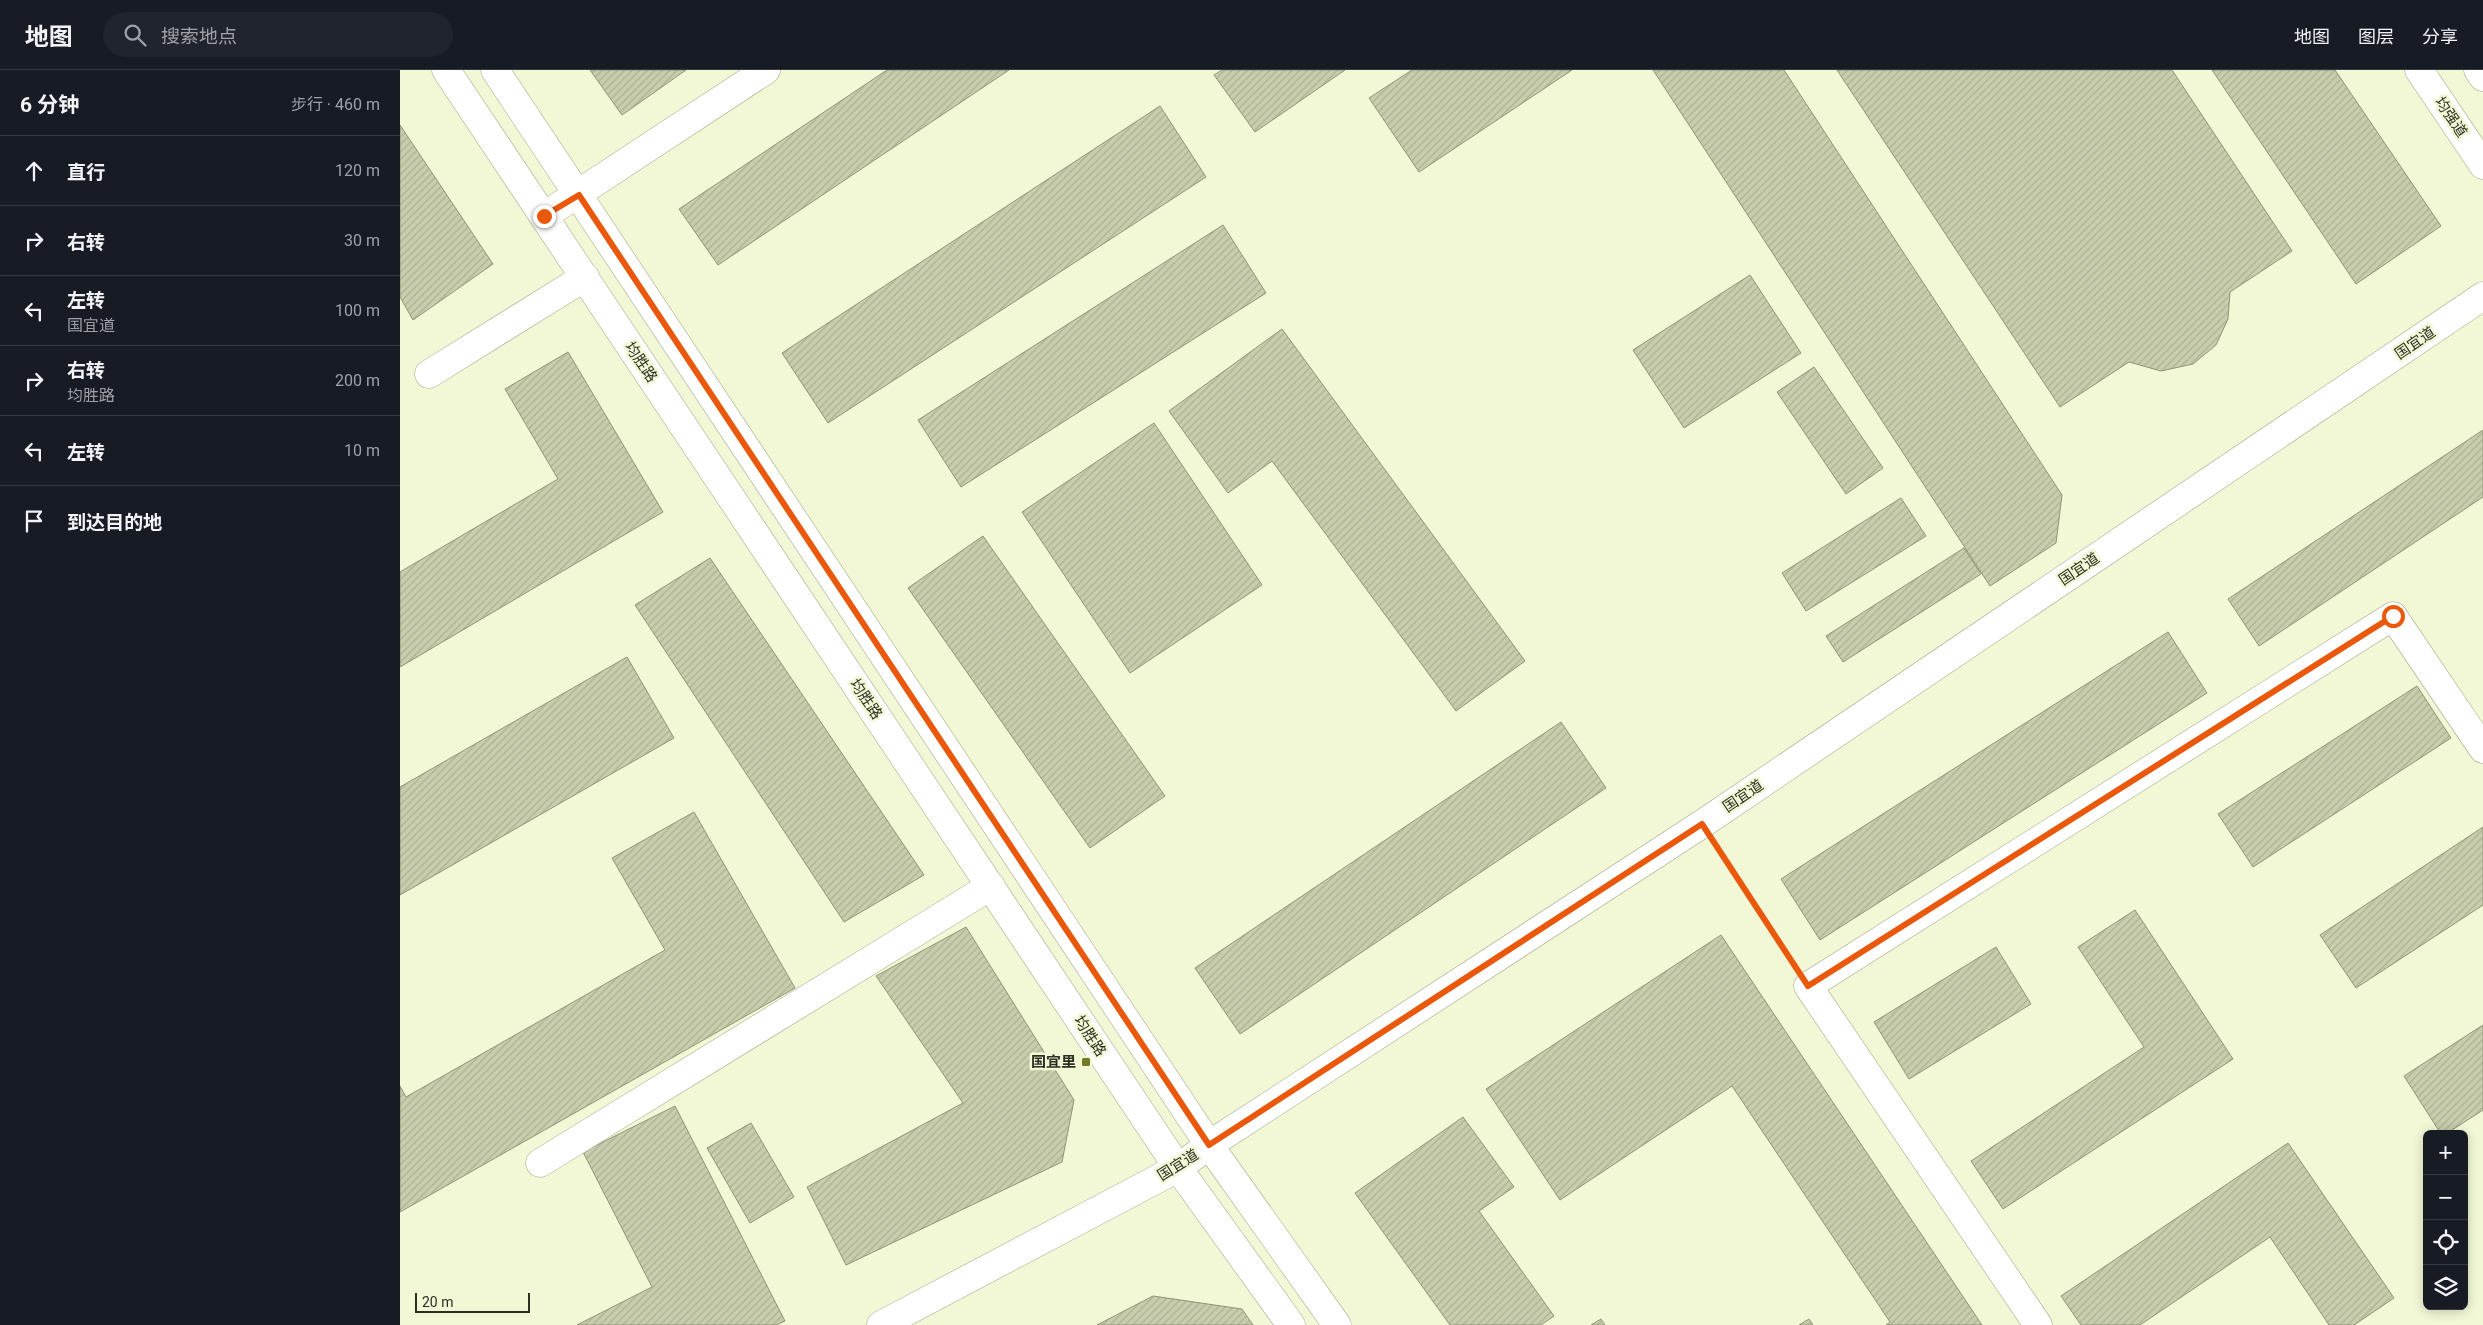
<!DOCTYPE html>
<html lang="zh">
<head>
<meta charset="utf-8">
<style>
  body { margin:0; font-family:Roboto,"Noto Sans SC",sans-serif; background:#20242c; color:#f1f3f6 }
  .controls { position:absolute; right:15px; bottom:15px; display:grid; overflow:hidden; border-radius:8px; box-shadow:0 2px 12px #0003 }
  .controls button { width:45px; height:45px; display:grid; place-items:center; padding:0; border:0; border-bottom:1px solid #363941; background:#171b24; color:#f1f3f6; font:25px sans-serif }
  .scale { position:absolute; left:15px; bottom:12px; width:115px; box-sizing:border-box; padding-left:5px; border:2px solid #2d2f22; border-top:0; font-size:14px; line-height:18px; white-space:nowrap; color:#2d2f22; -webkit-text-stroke:4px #f2f7d6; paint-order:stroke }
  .stop { position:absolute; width:15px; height:15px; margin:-11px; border:4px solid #ea580c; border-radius:50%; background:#fff }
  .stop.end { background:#ea580c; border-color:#fff; box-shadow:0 1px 5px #0008 }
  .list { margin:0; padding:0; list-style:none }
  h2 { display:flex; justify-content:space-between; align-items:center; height:65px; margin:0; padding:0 20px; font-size:21px }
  h2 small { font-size:16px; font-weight:400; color:#9ea1a6 }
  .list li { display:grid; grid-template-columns:32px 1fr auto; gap:15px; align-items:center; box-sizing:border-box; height:70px; padding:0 20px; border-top:1px solid #363941 }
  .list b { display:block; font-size:19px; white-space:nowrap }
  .list p { margin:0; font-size:16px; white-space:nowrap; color:#9ea1a6 }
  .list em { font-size:16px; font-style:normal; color:#9ea1a6 }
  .icon { flex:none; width:28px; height:28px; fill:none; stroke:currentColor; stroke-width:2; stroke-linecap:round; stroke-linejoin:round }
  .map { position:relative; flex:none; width:2083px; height:1255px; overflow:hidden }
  header { display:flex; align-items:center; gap:30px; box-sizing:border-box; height:70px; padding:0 25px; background:#171b24; border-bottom:1px solid #363941 }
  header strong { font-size:24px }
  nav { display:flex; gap:28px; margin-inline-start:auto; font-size:18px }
  .search { width:350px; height:45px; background:#20242c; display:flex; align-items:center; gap:12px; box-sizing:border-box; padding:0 18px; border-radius:28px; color:#9ea1a6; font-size:19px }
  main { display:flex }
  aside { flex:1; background:#171b24 }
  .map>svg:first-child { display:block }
  .building { fill:url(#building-hatch); stroke:#8f9476 }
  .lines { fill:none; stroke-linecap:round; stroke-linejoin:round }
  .minor-casing { stroke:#9ea384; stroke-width:29 }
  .path { stroke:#acb096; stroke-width:3; stroke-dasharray:5 2.5; stroke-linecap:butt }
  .minor { stroke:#fff; stroke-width:28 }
  .route { stroke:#ea580c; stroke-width:6 }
  .poi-dot { fill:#737b25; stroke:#f2f7d6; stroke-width:2 }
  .labels { text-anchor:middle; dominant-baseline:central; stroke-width:5; stroke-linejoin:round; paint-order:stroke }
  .street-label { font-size:15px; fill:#2d2f22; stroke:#f2f7d6 }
  .poi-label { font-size:15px; font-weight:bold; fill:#2d2f22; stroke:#f2f7d6; text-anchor:end }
</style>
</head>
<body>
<header>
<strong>地图</strong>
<div class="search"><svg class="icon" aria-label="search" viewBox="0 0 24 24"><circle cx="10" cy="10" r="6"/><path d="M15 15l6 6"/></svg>搜索地点</div>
<nav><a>地图</a><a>图层</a><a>分享</a></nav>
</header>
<main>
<aside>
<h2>6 分钟<small>步行 · 460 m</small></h2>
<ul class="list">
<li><svg class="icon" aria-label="ahead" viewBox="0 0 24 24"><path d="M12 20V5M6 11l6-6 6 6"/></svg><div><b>直行</b></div><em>120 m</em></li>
<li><svg class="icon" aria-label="right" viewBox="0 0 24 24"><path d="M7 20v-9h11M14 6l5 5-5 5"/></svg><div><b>右转</b></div><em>30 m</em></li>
<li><svg class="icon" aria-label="left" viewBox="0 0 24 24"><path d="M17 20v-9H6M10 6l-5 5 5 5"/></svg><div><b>左转</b><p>国宜道</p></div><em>100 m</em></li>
<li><svg class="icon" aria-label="right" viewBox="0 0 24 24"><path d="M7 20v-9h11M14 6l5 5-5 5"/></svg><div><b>右转</b><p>均胜路</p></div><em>200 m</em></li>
<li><svg class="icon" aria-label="left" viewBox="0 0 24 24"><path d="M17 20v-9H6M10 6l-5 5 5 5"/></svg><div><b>左转</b></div><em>10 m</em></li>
<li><svg class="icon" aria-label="arrive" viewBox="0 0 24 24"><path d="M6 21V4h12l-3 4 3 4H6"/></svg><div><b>到达目的地</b></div></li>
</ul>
</aside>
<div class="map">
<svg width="2083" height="1255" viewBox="0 0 2083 1255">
  <defs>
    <pattern id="building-hatch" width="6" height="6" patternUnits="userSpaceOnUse" patternTransform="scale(1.25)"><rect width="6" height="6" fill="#c8cdad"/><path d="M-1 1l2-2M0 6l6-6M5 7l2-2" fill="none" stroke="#acb095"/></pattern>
  </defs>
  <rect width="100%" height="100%" fill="#f2f7d6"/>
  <!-- building -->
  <path class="building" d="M 190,0 L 286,0 L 222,45 Z
    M 487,0 L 609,0 L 318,195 L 279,139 Z
    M 822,0 L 945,0 L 855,62 L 814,5 Z
    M 1012,0 L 1172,0 L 1019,102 L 969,28 Z
    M 1253,0 L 1384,0 L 1662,425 L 1656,473 L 1590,516 Z
    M 1437,0 L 1772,0 L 1892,181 L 1830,222 L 1828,249 L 1816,275 L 1793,294 L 1761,301 L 1729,292 L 1660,337 Z
    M 1812,0 L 1935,0 L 2041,156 L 1956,214 Z
    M 760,36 L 806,107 L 428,353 L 382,283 Z
    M 0,55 L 93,194 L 13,250 L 0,227 Z
    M 823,155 L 866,223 L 561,417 L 518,350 Z
    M 1350,205 L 1401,283 L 1284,358 L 1233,280 Z
    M 882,259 L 1125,591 L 1056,641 L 872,391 L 828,423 L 769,341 Z
    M 168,282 L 263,442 L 0,597 L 0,502 L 158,409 L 105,319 Z
    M 1414,297 L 1483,398 L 1446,424 L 1377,322 Z
    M 754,353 L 862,515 L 730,603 L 622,442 Z
    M 2083,360 L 2083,427 L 1859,576 L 1828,529 Z
    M 1501,428 L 1526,466 L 1406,541 L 1382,503 Z
    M 583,466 L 765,726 L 690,778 L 508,518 Z
    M 1564,478 L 1581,504 L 1443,592 L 1426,566 Z
    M 310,488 L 524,805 L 444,852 L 235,535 Z
    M 1768,562 L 1807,623 L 1420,870 L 1381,809 Z
    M 227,587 L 274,668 L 0,825 L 0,717 Z
    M 2017,616 L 2051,668 L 1853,797 L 1818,744 Z
    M 1161,652 L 1206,718 L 840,964 L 795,898 Z
    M 294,742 L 395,918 L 0,1142 L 0,1016 L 6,1027 L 265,880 L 212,788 Z
    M 2083,757 L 2083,835 L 1956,918 L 1920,865 Z
    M 1735,840 L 1833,989 L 1603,1139 L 1571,1091 L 1744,977 L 1678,877 Z
    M 566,857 L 674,1030 L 662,1092 L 446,1195 L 407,1117 L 563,1033 L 476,906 Z
    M 1321,865 L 1582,1255 L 1486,1255 L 1490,1252 L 1332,1016 L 1160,1130 L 1086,1019 Z
    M 1596,877 L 1631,934 L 1509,1009 L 1474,952 Z
    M 2083,955 L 2083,1040 L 2046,1064 L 2041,1064 L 2004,1006 Z
    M 275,1036 L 385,1251 L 376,1255 L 177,1255 L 252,1217 L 183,1082 Z
    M 1063,1047 L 1114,1117 L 1079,1141 L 1154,1246 L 1141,1255 L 1050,1255 L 955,1123 Z
    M 351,1053 L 394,1127 L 350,1153 L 307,1078 Z
    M 1888,1073 L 1994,1228 L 1954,1255 L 1929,1255 L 1870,1167 L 1740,1255 L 1681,1255 L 1661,1226 Z
    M 753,1226 L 842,1239 L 853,1255 L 697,1255 Z
    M 1201,1249 L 1205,1255 L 1191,1255 Z
    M 1409,1249 L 1413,1255 L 1399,1255 Z"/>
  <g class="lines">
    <defs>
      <path id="minor" d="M 46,0 L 778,1098 L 891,1255
        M 95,0 L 809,1075 L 937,1255
        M 2019,0 L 2083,95
        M 2078,0 L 2083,7
        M 144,146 L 366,0
        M 29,304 L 185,207
        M 140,1093 L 591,816
        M 481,1255 L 778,1098 L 809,1075 L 1302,754 L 2083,226
        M 1638,1255 L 1408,916 L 1993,546 L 2083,679"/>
    </defs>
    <!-- minor casing -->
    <use href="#minor" class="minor-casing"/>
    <!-- path -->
    <path class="path" d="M 1320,783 L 1389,888"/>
    <!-- minor -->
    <use href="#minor" class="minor"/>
  </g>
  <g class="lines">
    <!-- route -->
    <path class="route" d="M 144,146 L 179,125 L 809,1075 L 1302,754 L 1408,916 L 1993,546"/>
  </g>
  <!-- markers -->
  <rect class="poi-dot" x="681" y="987" width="10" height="10" rx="2.5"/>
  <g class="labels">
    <!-- street labels -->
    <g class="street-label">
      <text transform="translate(2051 47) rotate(56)">均强道</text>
      <text transform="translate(2015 273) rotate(-34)">国宜道</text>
      <text transform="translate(241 292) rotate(56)">均胜路</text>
      <text transform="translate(1679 499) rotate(-34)">国宜道</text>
      <text transform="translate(466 629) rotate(56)">均胜路</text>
      <text transform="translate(1343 726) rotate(-34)">国宜道</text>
      <text transform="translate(690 966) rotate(57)">均胜路</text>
      <text transform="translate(778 1095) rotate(-32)">国宜道</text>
    </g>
    <!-- poi labels -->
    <g class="poi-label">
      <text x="676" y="992">国宜里</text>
    </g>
  </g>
</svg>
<div class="controls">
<button>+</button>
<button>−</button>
<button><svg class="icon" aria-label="locate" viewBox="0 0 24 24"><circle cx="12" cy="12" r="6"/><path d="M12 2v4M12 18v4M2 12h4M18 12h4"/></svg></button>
<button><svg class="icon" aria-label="layers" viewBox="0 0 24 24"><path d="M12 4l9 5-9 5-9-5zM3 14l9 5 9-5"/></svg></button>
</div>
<div class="scale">20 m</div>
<div class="stop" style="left:1993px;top:546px"></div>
<div class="stop end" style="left:144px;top:146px"></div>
</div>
</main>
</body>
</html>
